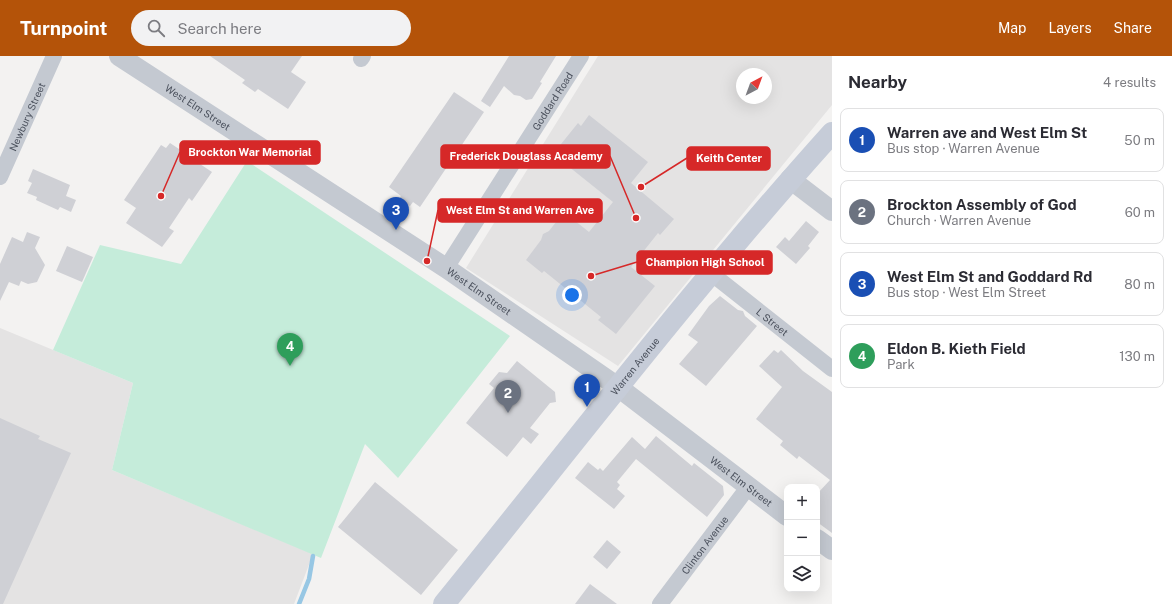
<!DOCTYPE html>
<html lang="en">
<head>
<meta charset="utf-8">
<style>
  body { margin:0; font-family:"Public Sans",sans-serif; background:#f2f2f3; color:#2b2b33 }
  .controls { position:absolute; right:12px; bottom:12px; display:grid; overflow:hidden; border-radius:8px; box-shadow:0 4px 16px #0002 }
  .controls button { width:36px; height:36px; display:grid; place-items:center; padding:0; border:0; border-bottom:1px solid #e1e1e2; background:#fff; color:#2b2b33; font:20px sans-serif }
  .compass { position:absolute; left:736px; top:12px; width:36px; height:36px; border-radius:50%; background:#fff; box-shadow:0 4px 16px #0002; rotate:41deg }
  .you { position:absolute; left:572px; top:239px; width:14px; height:14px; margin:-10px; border:3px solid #fff; border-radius:50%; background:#1a73e8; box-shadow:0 0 0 6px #1a73e833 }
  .badge { display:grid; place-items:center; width:26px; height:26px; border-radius:50%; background:#b45309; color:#fff; font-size:13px; font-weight:700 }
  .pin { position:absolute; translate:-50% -33px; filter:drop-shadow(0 1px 2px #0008) }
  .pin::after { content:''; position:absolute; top:21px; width:14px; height:12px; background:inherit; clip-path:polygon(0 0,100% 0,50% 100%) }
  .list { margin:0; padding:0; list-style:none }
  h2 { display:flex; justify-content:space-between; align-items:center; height:52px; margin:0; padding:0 16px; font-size:17px }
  h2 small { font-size:13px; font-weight:400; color:#7c7c81 }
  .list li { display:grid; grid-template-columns:26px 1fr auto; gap:12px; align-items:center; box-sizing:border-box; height:64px; margin:0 8px 8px; padding:0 8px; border:1px solid #e1e1e2; border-radius:8px }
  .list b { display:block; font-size:15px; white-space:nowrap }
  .list p { margin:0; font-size:13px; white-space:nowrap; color:#7c7c81 }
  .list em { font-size:13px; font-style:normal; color:#7c7c81 }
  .icon { flex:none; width:22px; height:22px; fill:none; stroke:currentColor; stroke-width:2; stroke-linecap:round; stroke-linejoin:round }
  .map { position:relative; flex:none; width:832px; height:548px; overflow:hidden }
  header { display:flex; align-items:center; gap:24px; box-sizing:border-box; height:56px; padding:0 20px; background:#b45309; color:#fff }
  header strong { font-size:19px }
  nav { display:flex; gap:22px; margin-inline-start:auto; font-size:14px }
  .search { width:280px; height:36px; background:#f2f2f3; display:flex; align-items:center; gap:10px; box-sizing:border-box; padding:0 14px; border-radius:22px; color:#7c7c81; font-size:15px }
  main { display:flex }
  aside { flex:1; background:#fff }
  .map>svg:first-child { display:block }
  .education { fill:#e4e3e3; fill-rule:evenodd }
  .green { fill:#c5ecda }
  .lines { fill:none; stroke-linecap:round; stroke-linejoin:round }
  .stream { stroke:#97c7e4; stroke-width:4.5 }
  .building { fill:#cfd0d5 }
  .minor { stroke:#c4c9d1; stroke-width:16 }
  .tertiary { stroke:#c4c9d1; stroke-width:20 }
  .secondary { stroke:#c6ccd8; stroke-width:22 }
  .labels { text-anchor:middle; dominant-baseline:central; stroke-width:3; stroke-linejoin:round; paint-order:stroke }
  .street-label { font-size:10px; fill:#4b515d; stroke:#fff }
  .leader { fill:none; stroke:#d62828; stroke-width:1.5 }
  .callout-dot { fill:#d62828; stroke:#fff; stroke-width:1.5 }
  .callout { fill:#d62828; stroke:#d62828; stroke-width:1.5 }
  .callout-label { font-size:11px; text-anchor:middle; font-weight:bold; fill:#fff }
</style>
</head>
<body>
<header>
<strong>Turnpoint</strong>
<div class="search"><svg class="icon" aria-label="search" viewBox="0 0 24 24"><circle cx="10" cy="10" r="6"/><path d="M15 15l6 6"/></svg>Search here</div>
<nav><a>Map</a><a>Layers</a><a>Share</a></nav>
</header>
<main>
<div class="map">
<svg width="832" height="548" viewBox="0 0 832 548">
  <rect width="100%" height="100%" fill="#f3f2f1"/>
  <!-- education -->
  <path class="education" d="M 598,0 L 832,0 L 832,49 L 618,310 L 466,212 ZM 742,18 L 766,18 L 766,42 L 742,42 Z
    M 0,272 L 133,327 L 112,414 L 313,498 L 294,548 L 0,548 Z"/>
  <!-- green -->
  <path class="green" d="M 247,105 L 510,280 L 398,422 L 365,388 L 321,502 L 112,414 L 133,327 L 53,294 L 100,189 L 181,208 Z"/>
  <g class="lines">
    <!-- stream -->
    <path class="stream" d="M 299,548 L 309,523 L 313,500"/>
  </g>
  <!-- building -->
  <path class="building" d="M 210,0 L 302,0 L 291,16 L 306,26 L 288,53 L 258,33 L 255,36 L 242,27 L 245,24 Z
    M 509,0 L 556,0 L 540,26 L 542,27 L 532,43 L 526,44 L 520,40 L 514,39 L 504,30 L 490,51 L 481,45 Z
    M 454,36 L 484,56 L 420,151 L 413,146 L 410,150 L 399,143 L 401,140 L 389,131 Z
    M 589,59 L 648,106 L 631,127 L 674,163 L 660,179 L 658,177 L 631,211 L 655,230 L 616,278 L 598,264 L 601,261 L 544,215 L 542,217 L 526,204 L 541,184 L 543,178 L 549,175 L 564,156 L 589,176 L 613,146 L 553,98 L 578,67 L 581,70 Z
    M 170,87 L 179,93 L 180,91 L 202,106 L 200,108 L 212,116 L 192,145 L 189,142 L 169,172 L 174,175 L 162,191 L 126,167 L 136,152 L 124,144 L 161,89 L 166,92 Z
    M 33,113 L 70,129 L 66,140 L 76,144 L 71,156 L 60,151 L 58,154 L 36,144 L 37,141 L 27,137 L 32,127 L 28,125 Z
    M 806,165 L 819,176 L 808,190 L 810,192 L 796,208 L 776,191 L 785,181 L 789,185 Z
    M 27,176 L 40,181 L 35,192 L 45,209 L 37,226 L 28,228 L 21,225 L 19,230 L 9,226 L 0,245 L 0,208 L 12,181 L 23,186 Z
    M 67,190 L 93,201 L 82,226 L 56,215 Z
    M 720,240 L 738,254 L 743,255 L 745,260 L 757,270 L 706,330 L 679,308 L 698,286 L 688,279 L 709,250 Z
    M 774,294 L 778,297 L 781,294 L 803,315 L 832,336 L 832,477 L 817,466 L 817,438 L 830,424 L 799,400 L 797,403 L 780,389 L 783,385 L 756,363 L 782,331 L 759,310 Z
    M 517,305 L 555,336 L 556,346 L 550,347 L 530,372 L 539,378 L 531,388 L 523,381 L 507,401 L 466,367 L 494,332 L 489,328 L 499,316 L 507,317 Z
    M 0,362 L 40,380 L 38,383 L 71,397 L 3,548 L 0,548 Z
    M 656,380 L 692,410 L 694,407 L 723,430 L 724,439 L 707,461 L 636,403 L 617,426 L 620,429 L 617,433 L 625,440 L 614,453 L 575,422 L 588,406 L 598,414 L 600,412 L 603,415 L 632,381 L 645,393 Z
    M 375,426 L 458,494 L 421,539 L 338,471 Z
    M 607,484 L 621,496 L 607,513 L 593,501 Z
    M 590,528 L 617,548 L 575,548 Z"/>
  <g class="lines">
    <!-- minor -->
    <g class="minor">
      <path d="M 361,3 L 363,0"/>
      <path id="s1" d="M 0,121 L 54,0"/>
      <path id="s2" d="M 446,212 L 581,0"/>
      <path id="s3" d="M 712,218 L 832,313"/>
      <path id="s4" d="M 660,548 L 749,430"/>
    </g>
    <!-- tertiary -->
    <g class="tertiary">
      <path id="s5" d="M 119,0 L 446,212 L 618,331 L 787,460"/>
      <path d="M 790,123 L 832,155"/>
      <path d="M 817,483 L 832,494"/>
    </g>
    <!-- secondary -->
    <path class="secondary" id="s6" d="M 444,548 C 572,390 696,228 832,77"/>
  </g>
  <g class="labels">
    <!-- street labels -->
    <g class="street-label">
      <text stroke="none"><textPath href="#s2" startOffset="198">Goddard Road</textPath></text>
      <text stroke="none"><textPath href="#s5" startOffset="94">West Elm Street</textPath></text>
      <text stroke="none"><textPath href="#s1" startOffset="66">Newbury Street</textPath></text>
      <text stroke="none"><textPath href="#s5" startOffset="430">West Elm Street</textPath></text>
      <text stroke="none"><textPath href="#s3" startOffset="77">L Street</textPath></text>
      <text stroke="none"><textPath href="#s6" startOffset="305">Warren Avenue</textPath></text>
      <text stroke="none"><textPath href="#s5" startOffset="754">West Elm Street</textPath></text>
      <text stroke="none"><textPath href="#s4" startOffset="74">Clinton Avenue</textPath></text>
    </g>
  </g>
  <!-- callouts -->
  <path class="leader" d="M161 140L180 96M636 162L610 100M641 131L687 102M427 205L438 154M591 220L637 206"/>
  <g class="callout-dot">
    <circle cx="161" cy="140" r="4"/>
    <circle cx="636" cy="162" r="4"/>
    <circle cx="641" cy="131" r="4"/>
    <circle cx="427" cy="205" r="4"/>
    <circle cx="591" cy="220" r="4"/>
  </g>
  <g class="callout">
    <rect x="180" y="85" width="140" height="23" rx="4"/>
    <rect x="441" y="89" width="169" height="23" rx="4"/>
    <rect x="687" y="91" width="83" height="23" rx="4"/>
    <rect x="438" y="143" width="164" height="23" rx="4"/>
    <rect x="637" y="195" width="135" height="23" rx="4"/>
  </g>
  <g class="callout-label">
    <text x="250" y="100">Brockton War Memorial</text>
    <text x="526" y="104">Frederick Douglass Academy</text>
    <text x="729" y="106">Keith Center</text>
    <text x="520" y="158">West Elm St and Warren Ave</text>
    <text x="705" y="210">Champion High School</text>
  </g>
</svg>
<div class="controls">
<button>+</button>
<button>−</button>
<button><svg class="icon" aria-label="layers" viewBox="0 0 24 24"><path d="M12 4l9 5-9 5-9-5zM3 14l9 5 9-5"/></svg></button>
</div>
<svg class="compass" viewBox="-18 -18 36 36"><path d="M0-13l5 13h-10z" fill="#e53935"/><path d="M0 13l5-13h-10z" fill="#7c7c81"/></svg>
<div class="you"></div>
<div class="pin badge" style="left:587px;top:351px;background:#1a4fb4">1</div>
<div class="pin badge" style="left:508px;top:357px;background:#6b7280">2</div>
<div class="pin badge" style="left:396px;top:174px;background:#1a4fb4">3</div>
<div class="pin badge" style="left:290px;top:310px;background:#2e9e5b">4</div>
</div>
<aside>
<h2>Nearby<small>4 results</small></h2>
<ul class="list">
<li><span class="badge" style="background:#1a4fb4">1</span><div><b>Warren ave and West Elm St</b><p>Bus stop · Warren Avenue</p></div><em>50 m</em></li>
<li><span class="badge" style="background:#6b7280">2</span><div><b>Brockton Assembly of God</b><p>Church · Warren Avenue</p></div><em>60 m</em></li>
<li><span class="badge" style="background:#1a4fb4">3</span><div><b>West Elm St and Goddard Rd</b><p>Bus stop · West Elm Street</p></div><em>80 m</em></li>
<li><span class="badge" style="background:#2e9e5b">4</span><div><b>Eldon B. Kieth Field</b><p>Park</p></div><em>130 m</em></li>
</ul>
</aside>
</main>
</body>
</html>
